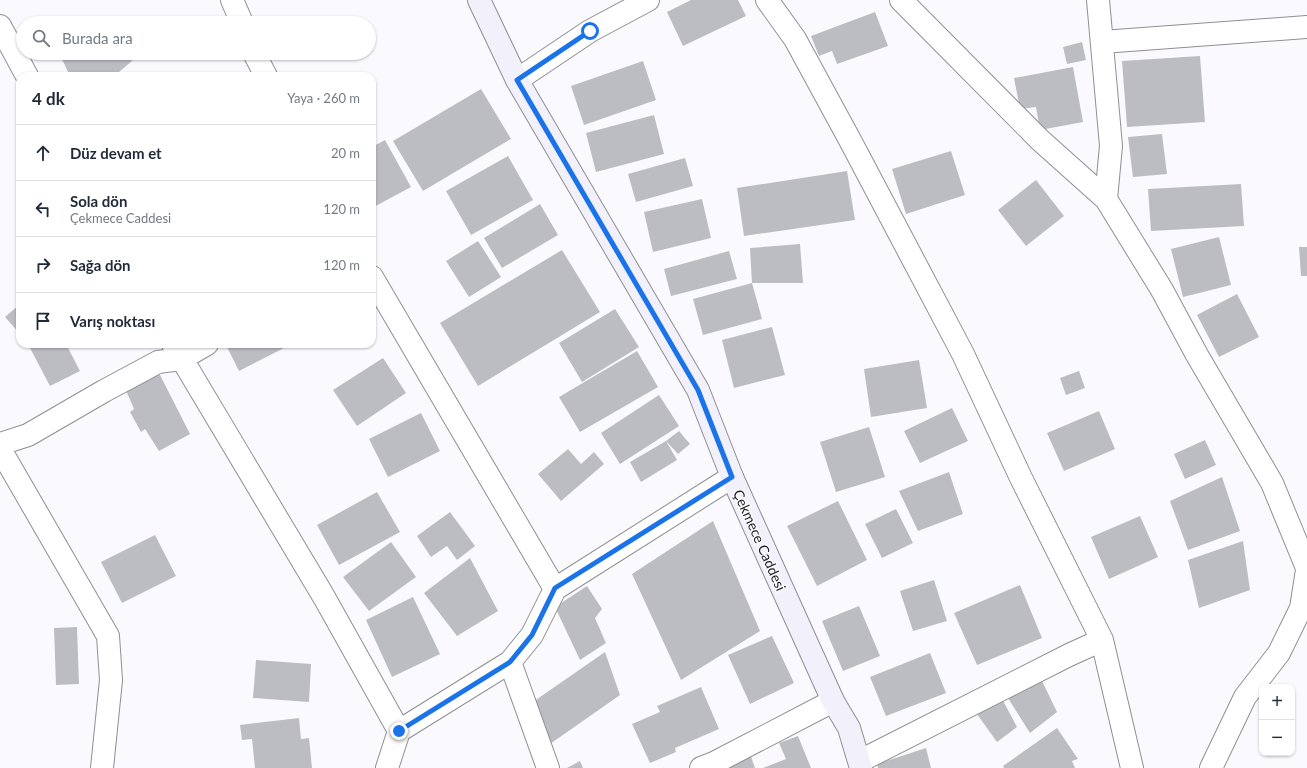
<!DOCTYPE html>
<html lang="tr">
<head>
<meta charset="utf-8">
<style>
  body { margin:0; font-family:Lato,sans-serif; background:#f6f6f7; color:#1f2937 }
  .controls { position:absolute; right:12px; bottom:12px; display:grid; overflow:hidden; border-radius:8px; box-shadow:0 1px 3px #0004 }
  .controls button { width:36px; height:36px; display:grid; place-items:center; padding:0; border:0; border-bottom:1px solid #e0e1e3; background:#fff; color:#1f2937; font:20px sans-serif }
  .stop { position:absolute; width:12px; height:12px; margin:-9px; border:3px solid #1a73e8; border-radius:50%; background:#fff }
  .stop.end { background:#1a73e8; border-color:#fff; box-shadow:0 1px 4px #0008 }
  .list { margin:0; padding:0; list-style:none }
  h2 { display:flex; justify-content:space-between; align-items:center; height:52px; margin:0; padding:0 16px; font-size:17px }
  h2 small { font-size:13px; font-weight:400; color:#747a83 }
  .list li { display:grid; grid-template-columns:26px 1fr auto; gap:12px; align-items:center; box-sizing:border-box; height:56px; padding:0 16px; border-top:1px solid #e0e1e3 }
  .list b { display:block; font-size:15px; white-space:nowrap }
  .list p { margin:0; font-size:13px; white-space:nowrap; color:#747a83 }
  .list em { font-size:13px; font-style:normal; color:#747a83 }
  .icon { flex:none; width:22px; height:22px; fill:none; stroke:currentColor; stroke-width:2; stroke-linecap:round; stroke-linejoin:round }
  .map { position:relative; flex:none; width:1307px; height:768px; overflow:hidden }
  .search { position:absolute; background:#fff; box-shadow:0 1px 3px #0004; left:16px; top:16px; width:360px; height:44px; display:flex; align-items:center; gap:10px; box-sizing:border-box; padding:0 14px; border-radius:22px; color:#747a83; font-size:15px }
  .panel { position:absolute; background:#fff; box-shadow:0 1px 3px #0004; left:16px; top:72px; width:360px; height:276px; border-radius:12px }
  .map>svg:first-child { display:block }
  .building { fill:#bcbcc3 }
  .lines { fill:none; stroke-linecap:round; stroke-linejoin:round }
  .minor-casing { stroke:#8f8e95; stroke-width:24 }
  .secondary-casing { stroke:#8f8e95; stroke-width:24 }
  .minor { stroke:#fff; stroke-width:22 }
  .secondary { stroke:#f2f1fb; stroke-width:22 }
  .route { stroke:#1a73e8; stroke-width:5 }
  .labels { text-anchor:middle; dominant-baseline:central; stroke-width:3; stroke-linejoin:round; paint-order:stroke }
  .street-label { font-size:14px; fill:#1c1c1e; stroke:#fafafe }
</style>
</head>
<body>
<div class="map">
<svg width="1307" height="768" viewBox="0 0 1307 768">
  <rect width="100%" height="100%" fill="#fafafe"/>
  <!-- building -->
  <path class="building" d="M 691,0 L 738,0 L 746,16 L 683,46 L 667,12 Z
    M 875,12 L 888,46 L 837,64 L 832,51 L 819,56 L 811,36 Z
    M 1082,42 L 1086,60 L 1067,64 L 1063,47 Z
    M 59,53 L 127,53 L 132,61 L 119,72 L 111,76 L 70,76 Z
    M 1200,56 L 1205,122 L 1127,127 L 1122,61 Z
    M 643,61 L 656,100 L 584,125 L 571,86 Z
    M 1073,67 L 1083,122 L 1040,130 L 1036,107 L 1020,109 L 1014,78 Z
    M 481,89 L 511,139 L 423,191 L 393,141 Z
    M 654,115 L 664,154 L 596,172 L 586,133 Z
    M 1162,134 L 1167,174 L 1133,177 L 1128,137 Z
    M 385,140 L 411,187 L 372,208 L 372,147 Z
    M 951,151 L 965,195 L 906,214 L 892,169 Z
    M 508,156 L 533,200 L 471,235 L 446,191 Z
    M 685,158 L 693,186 L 636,202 L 628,174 Z
    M 847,171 L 855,220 L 744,236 L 737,188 Z
    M 1036,180 L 1064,216 L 1026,246 L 998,210 Z
    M 1241,184 L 1244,226 L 1151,231 L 1148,189 Z
    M 702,199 L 711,238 L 653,252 L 644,212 Z
    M 540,204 L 558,235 L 502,268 L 484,238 Z
    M 1219,237 L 1231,285 L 1183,297 L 1171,249 Z
    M 478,241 L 501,277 L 469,297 L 446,261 Z
    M 800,244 L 803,283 L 752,283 L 750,248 Z
    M 1299,247 L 1307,247 L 1307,276 L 1301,276 Z
    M 562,250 L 600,312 L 478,386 L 440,323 Z
    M 729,251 L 737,279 L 671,296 L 664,269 Z
    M 752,283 L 762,319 L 703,335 L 693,299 Z
    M 1237,294 L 1259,337 L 1219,357 L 1197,315 Z
    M 20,304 L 20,334 L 5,317 Z
    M 615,309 L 639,347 L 582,382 L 559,343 Z
    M 772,327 L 785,375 L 734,388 L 722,340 Z
    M 38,344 L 66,344 L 80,371 L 50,386 L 30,348 Z
    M 233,344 L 287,344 L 288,346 L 239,371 L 227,347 Z
    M 637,351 L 658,387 L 580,432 L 559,397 Z
    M 383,358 L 406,393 L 357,426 L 333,390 Z
    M 919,360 L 927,408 L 871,417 L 864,369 Z
    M 1079,371 L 1085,388 L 1066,395 L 1060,378 Z
    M 159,373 L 190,434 L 159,451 L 145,429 L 141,432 L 130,412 L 134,409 L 125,388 Z
    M 659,395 L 679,426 L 620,464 L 601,433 Z
    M 952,408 L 968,441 L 920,463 L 904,431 Z
    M 1099,411 L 1115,449 L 1064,471 L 1047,433 Z
    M 421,413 L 440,451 L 388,477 L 369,439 Z
    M 869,427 L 885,477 L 836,492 L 820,442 Z
    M 679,431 L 690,444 L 678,454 L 666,441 L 677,460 L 641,482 L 630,462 L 666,441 Z
    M 1205,440 L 1216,465 L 1185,479 L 1174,454 Z
    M 568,449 L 581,464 L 594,452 L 604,464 L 561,501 L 538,474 Z
    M 949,472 L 963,514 L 918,531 L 899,491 Z
    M 1222,477 L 1240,531 L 1188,550 L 1170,501 Z
    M 377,492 L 400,532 L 339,565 L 317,525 Z
    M 838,501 L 867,560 L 817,586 L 787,526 Z
    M 896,509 L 913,543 L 882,558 L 865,524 Z
    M 450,512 L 475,546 L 457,560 L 447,546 L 431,557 L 417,536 Z
    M 1140,516 L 1158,557 L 1109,579 L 1091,537 Z
    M 713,521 L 760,631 L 681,680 L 632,574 Z
    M 155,535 L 176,576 L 122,603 L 101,562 Z
    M 1243,541 L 1250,590 L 1199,608 L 1188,560 Z
    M 391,542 L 416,577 L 369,611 L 343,577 Z
    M 470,558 L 498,611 L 457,636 L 424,593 Z
    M 934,580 L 947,621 L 913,631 L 900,591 Z
    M 1020,585 L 1042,638 L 977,665 L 954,613 Z
    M 587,586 L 602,609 L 595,618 L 606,643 L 580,660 L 555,607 Z
    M 413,597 L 440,654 L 392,677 L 366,620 Z
    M 859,606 L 880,656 L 843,671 L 822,621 Z
    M 77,627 L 79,684 L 56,685 L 54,628 Z
    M 772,636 L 794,683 L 750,704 L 728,655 Z
    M 605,652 L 620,695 L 550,744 L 530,704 Z
    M 930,653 L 946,693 L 886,716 L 870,677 Z
    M 256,660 L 311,664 L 309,702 L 253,698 Z
    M 1042,681 L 1057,712 L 1030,733 L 1008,698 Z
    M 701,687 L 719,729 L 675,748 L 676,752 L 650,763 L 632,724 L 660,712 L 657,706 Z
    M 1000,695 L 1017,727 L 997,742 L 974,710 Z
    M 299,718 L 301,739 L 309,738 L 312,768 L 255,768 L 252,739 L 242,740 L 240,725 Z
    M 1057,728 L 1078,759 L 1072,761 L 1075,768 L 1004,768 L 1003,766 Z
    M 798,736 L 811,768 L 763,768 L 786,759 L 779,743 Z
    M 926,748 L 931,768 L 878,768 L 877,764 Z
    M 749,751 L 755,768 L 706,768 Z
    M 580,761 L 583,768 L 567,768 Z"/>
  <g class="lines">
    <defs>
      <path id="minor" d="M 232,0 L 242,23
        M 767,0 L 795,39 L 851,142 L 963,354 L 1021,478 L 1102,640 L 1069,655 L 860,761
        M 901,0 L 1040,140 L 1106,199
        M 1098,0 L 1111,146 L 1106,199 L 1162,290 L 1197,355 L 1272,483 L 1307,568
        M 0,26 L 27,76
        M 1102,42 L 1307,27
        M 254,53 L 266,76
        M 517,80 L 590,31 L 648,0
        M 372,277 L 555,589
        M 173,344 L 324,597 L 399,731 L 387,768
        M 0,444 L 28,435 L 104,391 L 158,362 L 181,359 L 207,344
        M 0,449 L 108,636 L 111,680 L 102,768
        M 1102,640 L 1132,768
        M 510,662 L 548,768
        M 399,731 L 510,662 L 532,635 L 555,589 L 732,477
        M 701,768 L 714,763 L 833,701
        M 1211,768 L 1245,697 L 1279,653 L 1301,608 L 1307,570"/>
      <path id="secondary" d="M 479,0 L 517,80 L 698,390 L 732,477 L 833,701 L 849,728 L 861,768"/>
    </defs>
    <!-- minor casing -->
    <use href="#minor" class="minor-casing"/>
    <!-- secondary casing -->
    <use href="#secondary" class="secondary-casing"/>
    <!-- minor -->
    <use href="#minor" class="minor"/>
    <!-- secondary -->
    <use href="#secondary" class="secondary"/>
  </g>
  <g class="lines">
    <!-- route -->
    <path class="route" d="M 399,731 L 510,662 L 532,635 L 555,588 L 732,477 L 698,390 L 517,80 L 590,31"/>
  </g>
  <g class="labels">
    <!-- street labels -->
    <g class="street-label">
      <text transform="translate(760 540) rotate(66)">Çekmece Caddesi</text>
    </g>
  </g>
</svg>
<div class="controls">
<button>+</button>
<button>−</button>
</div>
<div class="stop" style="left:590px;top:31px"></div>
<div class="stop end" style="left:399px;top:731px"></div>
<div class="search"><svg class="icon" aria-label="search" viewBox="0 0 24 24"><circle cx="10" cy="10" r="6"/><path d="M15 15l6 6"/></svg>Burada ara</div>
<section class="panel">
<h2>4 dk<small>Yaya · 260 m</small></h2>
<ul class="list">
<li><svg class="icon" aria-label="ahead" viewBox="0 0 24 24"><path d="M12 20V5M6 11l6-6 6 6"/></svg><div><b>Düz devam et</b></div><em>20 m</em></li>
<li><svg class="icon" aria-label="left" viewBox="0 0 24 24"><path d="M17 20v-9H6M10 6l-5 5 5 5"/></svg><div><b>Sola dön</b><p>Çekmece Caddesi</p></div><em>120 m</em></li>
<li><svg class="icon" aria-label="right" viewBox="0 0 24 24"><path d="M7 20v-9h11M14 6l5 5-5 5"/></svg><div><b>Sağa dön</b></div><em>120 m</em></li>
<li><svg class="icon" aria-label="arrive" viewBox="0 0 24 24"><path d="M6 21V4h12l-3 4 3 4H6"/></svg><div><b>Varış noktası</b></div></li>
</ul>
</section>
</div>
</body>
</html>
